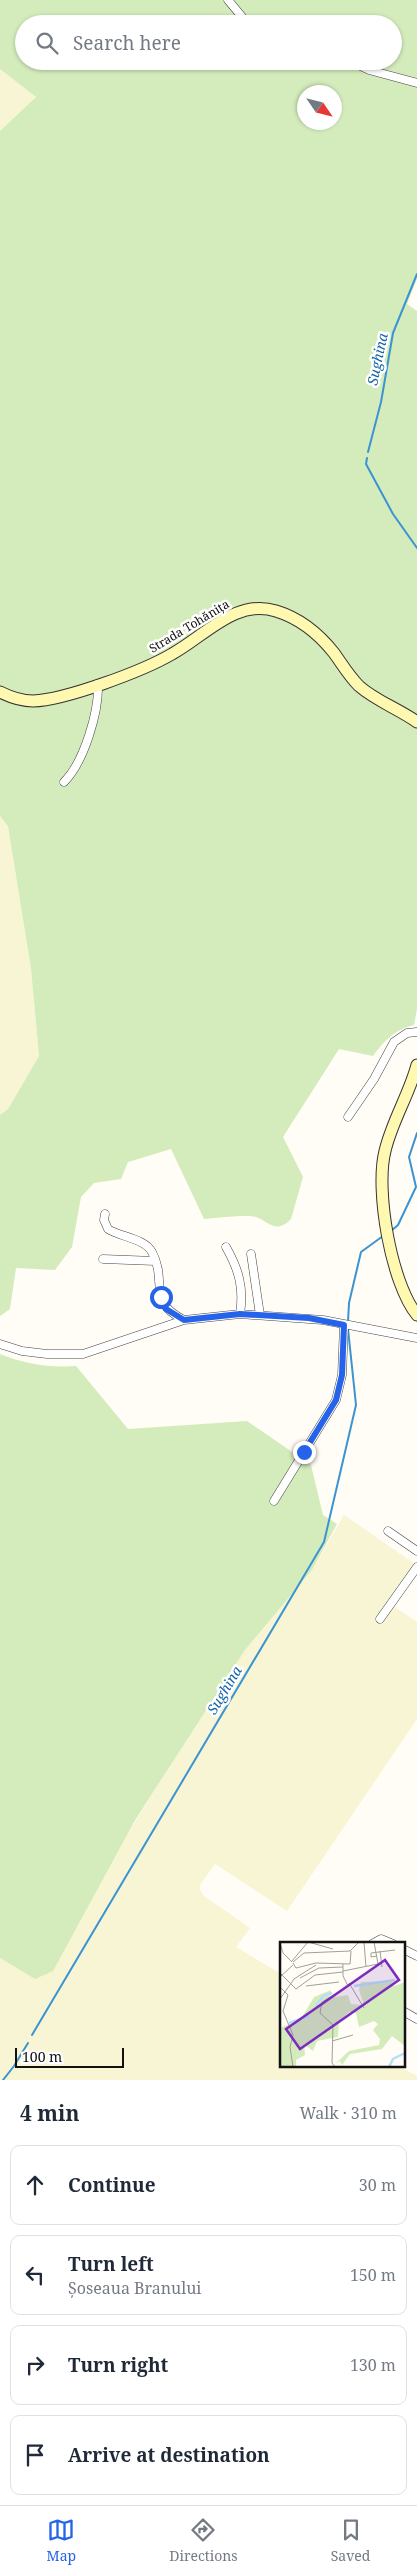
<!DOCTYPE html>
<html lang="en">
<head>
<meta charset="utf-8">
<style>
  body { margin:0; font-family:"Noto Serif",serif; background:#f2f2f3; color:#1f2937 }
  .compass { position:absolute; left:297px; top:85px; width:45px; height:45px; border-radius:50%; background:#fff; box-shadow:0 1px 4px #0004; rotate:125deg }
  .scale { position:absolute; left:15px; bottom:12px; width:109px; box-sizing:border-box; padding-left:5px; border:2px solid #111; border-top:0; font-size:14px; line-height:18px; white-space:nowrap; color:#111; -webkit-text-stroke:4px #fff; paint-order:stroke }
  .stop { position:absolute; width:15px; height:15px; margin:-11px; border:4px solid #2563eb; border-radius:50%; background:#fff }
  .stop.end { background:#2563eb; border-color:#fff; box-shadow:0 1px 5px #0008 }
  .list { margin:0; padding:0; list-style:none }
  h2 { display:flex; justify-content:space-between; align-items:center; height:65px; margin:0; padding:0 20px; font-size:21px }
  h2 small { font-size:16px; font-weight:400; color:#747a83 }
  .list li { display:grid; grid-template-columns:32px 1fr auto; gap:15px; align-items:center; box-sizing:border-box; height:80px; margin:0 10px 10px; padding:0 10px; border:1px solid #e0e1e3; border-radius:10px }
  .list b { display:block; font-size:19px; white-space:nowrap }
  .list p { margin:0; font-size:16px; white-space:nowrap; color:#747a83 }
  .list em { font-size:16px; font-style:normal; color:#747a83 }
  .icon { flex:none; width:28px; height:28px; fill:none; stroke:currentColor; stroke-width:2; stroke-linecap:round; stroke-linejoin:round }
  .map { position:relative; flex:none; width:417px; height:2080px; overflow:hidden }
  .search { position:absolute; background:#fff; box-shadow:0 1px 4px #0004; left:15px; right:15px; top:15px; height:55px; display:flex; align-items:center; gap:12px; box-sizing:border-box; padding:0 18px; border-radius:28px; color:#747a83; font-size:19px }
  .sheet { height:425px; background:#fff }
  nav { display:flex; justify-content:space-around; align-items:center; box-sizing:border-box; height:70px; border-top:1px solid #e0e1e3; background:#fff; font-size:14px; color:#747a83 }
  nav a { display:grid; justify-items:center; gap:2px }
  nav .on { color:#2563eb }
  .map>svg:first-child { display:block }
  .farmland { fill:#f7f5d3 }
  .green { fill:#d4ecbc; fill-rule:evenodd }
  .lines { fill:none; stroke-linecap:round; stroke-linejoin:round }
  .stream { stroke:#3b93d3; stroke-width:2 }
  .street-casing { stroke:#444; stroke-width:9 }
  .secondary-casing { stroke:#333; stroke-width:13 }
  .street { stroke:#fff; stroke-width:8 }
  .secondary { stroke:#fff8b0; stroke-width:11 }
  .route { stroke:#2563eb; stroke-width:6 }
  .labels { text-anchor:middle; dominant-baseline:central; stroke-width:5; stroke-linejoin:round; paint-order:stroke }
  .street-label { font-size:12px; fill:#111; stroke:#fff }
  .water-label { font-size:14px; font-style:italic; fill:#1365aa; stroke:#fff }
  .inset-river { fill:none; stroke:#b7dff9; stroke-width:2.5 }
  .inset-road { fill:none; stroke:#a09f9a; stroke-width:1 }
  .view { fill:#7b2cbf; fill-opacity:0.15; stroke:#7b2cbf; stroke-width:2.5 }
  .inset-edge { fill:none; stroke:#111; stroke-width:2.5 }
</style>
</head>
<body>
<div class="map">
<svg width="417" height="2080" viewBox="0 0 417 2080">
  <rect width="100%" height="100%" fill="#fffdf5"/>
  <!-- farmland -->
  <path class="farmland" d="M 0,69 L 36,97 L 0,131 Z
    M 0,816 L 8,826 L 31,969 L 39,1056 L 8,1109 L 0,1115 Z
    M 344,1515 L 415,1564 L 389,1603 L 417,1622 L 417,1719 L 287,1911 L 215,1864 L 200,1885 L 200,1890 L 204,1896 L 250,1928 L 236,1947 L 281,1974 L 281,2066 L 398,2066 L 417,2076 L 417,2080 L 0,2080 L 0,1958 L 35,1979 L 220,1688 L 245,1650 L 312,1570 Z"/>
  <!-- green -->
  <path class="green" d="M 0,0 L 417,0 L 417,279 L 407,304 L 417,311 L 417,1009 L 414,1025 C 394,1030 385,1040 373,1056 L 339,1049 L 283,1137 L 303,1177 L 291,1219 C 276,1235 268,1221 256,1217 C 247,1214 215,1218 204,1219 L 171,1149 L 128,1162 L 121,1179 L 94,1183 L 81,1197 L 72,1247 L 55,1270 L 16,1268 L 10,1309 L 0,1316 L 0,1115 L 8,1109 L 39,1056 L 31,969 L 8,826 L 0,816 L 0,131 L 36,97 L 0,69 ZM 24,24 L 393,24 L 393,61 L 24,61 ZM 304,92 L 334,92 L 334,122 L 304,122 Z
    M 0,1354 C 24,1364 50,1368 76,1366 L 128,1429 L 247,1421 L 311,1465 L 323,1515 L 337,1524 L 312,1570 L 245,1650 L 134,1822 L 53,1971 L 35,1979 L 0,1958 Z"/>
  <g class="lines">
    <!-- stream -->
    <path class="stream" d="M 368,452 L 381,402 L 393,333 L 417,274
      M 367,458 L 366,464 L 393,514 L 417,548
      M 391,1231 L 398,1225 L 416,1187 L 409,1157 L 417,1133
      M 348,1322 L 349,1303 L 361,1252 L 383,1236
      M 32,2035 L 324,1542 L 356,1405 L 348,1329
      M 3,2080 L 14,2066 L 28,2043"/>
    <defs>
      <path id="street" d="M 228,0 L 248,24
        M 350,61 L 369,70 L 417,83
        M 64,782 C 84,762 99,712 98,684
        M 348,1117 L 374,1079 L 394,1042 L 407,1033 L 417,1032
        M 105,1214 L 104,1220 L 108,1229 C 120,1237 144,1238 152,1252 C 168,1282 146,1301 184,1320
        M 226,1247 C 239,1270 244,1288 240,1314
        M 251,1254 L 260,1315
        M 103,1259 L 155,1261
        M 0,1344 L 22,1351 L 47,1354 L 83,1354 L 184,1320 L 240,1314 L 323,1320 L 417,1338
        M 274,1501 L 336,1400 L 342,1375 L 344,1325
        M 388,1531 L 417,1551
        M 380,1619 L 417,1567
        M 372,1944 L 381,1939 L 393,1944
        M 403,1949 L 417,1956
        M 403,2011 L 417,2019"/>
      <path id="secondary" d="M 0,692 C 10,697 21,701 33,701 C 65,700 143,671 172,654 C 205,636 236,598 276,611 C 299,618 319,634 334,653 C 342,664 349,676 359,686 C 376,701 399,709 417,722
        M 417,1065 C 409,1095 392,1121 385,1151 C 375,1190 391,1283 417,1315"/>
    </defs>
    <!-- street casing -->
    <use href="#street" class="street-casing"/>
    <!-- secondary casing -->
    <use href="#secondary" class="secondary-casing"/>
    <!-- street -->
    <use href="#street" class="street"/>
    <!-- secondary -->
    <use href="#secondary" class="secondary"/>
  </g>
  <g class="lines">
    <!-- route -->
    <path class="route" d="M 161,1297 L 166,1309 L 184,1320 L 240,1314 L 309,1318 L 344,1325 L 342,1375 L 336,1400 L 304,1452"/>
  </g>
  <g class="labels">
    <!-- street labels -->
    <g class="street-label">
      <text transform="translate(189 626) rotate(-31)">Strada Tohănița</text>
    </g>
    <!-- water labels -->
    <g class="water-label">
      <text transform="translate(377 359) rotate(-78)">Sughina</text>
      <text transform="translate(224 1690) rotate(-59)">Sughina</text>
    </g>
  </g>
  <!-- overview -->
  <g transform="translate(280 1942)">
    <rect width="125" height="125" fill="#fffdf5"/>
    <path d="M 112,39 L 115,44 L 125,40 L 125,104 L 112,94 L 102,107 L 70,112 L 62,123 L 60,119 L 55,122 L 69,109 L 99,103 L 100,97 L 93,88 L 98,82 L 94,79 L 79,85 L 76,71 L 69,70 L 59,79 L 58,95 L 37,99 L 33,109 L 24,102 L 25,113 L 16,118 L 16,125 L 0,125 L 0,86 L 21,77 L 34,55 L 51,48 L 49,56 L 68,53 L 71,62 L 84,63 L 79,48 L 81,40 Z" fill="#d4ecbc"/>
    <path class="inset-river" d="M 74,44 L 115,38M 36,64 L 43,54 L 52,51M 9,81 L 29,74M 109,125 L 113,117 L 125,111"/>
    <path class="inset-road" d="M 84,0 L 86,25M 94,0 L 98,22M 0,1 L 3,11 L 12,20M 100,9 L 102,25M 97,14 L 91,15 L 91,11 L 115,8M 12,19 L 28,0 L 53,7M 13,20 L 24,11 L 70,9 L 79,0M 13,21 L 16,26 L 36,21 L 70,22 L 71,9M 63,29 L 98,22M 1,32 L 16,47 L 35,33 L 63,30M 0,35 L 13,23M 20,36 L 39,26 L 63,25M 69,41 L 84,66M 26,44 L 59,40M 0,45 L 8,53 L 3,69 L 13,93 L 10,105 L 13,125M 0,57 L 14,37 L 36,23M 52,99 L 73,93M 55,125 L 52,121 L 53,83 L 40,71 L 42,60 L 68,44 L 63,34 L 63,22"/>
    <path class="view" d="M 105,18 L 119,38 L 20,107 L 6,87 Z"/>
    <rect width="125" height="125" class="inset-edge"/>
  </g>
</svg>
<svg class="compass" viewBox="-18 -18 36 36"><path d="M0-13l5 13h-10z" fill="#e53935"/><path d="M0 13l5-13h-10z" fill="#747a83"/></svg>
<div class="scale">100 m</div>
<div class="stop" style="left:161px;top:1297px"></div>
<div class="stop end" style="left:304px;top:1452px"></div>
<div class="search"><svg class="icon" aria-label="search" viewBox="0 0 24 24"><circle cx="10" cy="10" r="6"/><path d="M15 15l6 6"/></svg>Search here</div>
</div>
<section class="sheet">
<h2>4 min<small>Walk · 310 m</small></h2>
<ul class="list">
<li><svg class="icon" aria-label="ahead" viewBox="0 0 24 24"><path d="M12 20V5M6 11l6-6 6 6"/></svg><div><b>Continue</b></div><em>30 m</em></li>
<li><svg class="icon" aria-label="left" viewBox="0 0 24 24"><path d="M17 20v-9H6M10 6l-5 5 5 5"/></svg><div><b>Turn left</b><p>Șoseaua Branului</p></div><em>150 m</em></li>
<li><svg class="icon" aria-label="right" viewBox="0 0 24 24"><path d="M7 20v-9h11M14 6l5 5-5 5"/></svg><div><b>Turn right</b></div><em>130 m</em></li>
<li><svg class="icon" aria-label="arrive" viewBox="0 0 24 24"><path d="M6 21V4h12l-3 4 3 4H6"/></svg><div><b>Arrive at destination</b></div></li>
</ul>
</section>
<nav>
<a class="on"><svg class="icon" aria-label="map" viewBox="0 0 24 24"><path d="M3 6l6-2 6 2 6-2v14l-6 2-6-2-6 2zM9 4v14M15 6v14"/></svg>Map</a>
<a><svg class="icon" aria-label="directions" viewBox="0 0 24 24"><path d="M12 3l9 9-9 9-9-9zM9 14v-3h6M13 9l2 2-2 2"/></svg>Directions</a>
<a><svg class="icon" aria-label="saved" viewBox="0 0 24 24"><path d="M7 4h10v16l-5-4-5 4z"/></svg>Saved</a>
</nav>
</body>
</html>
